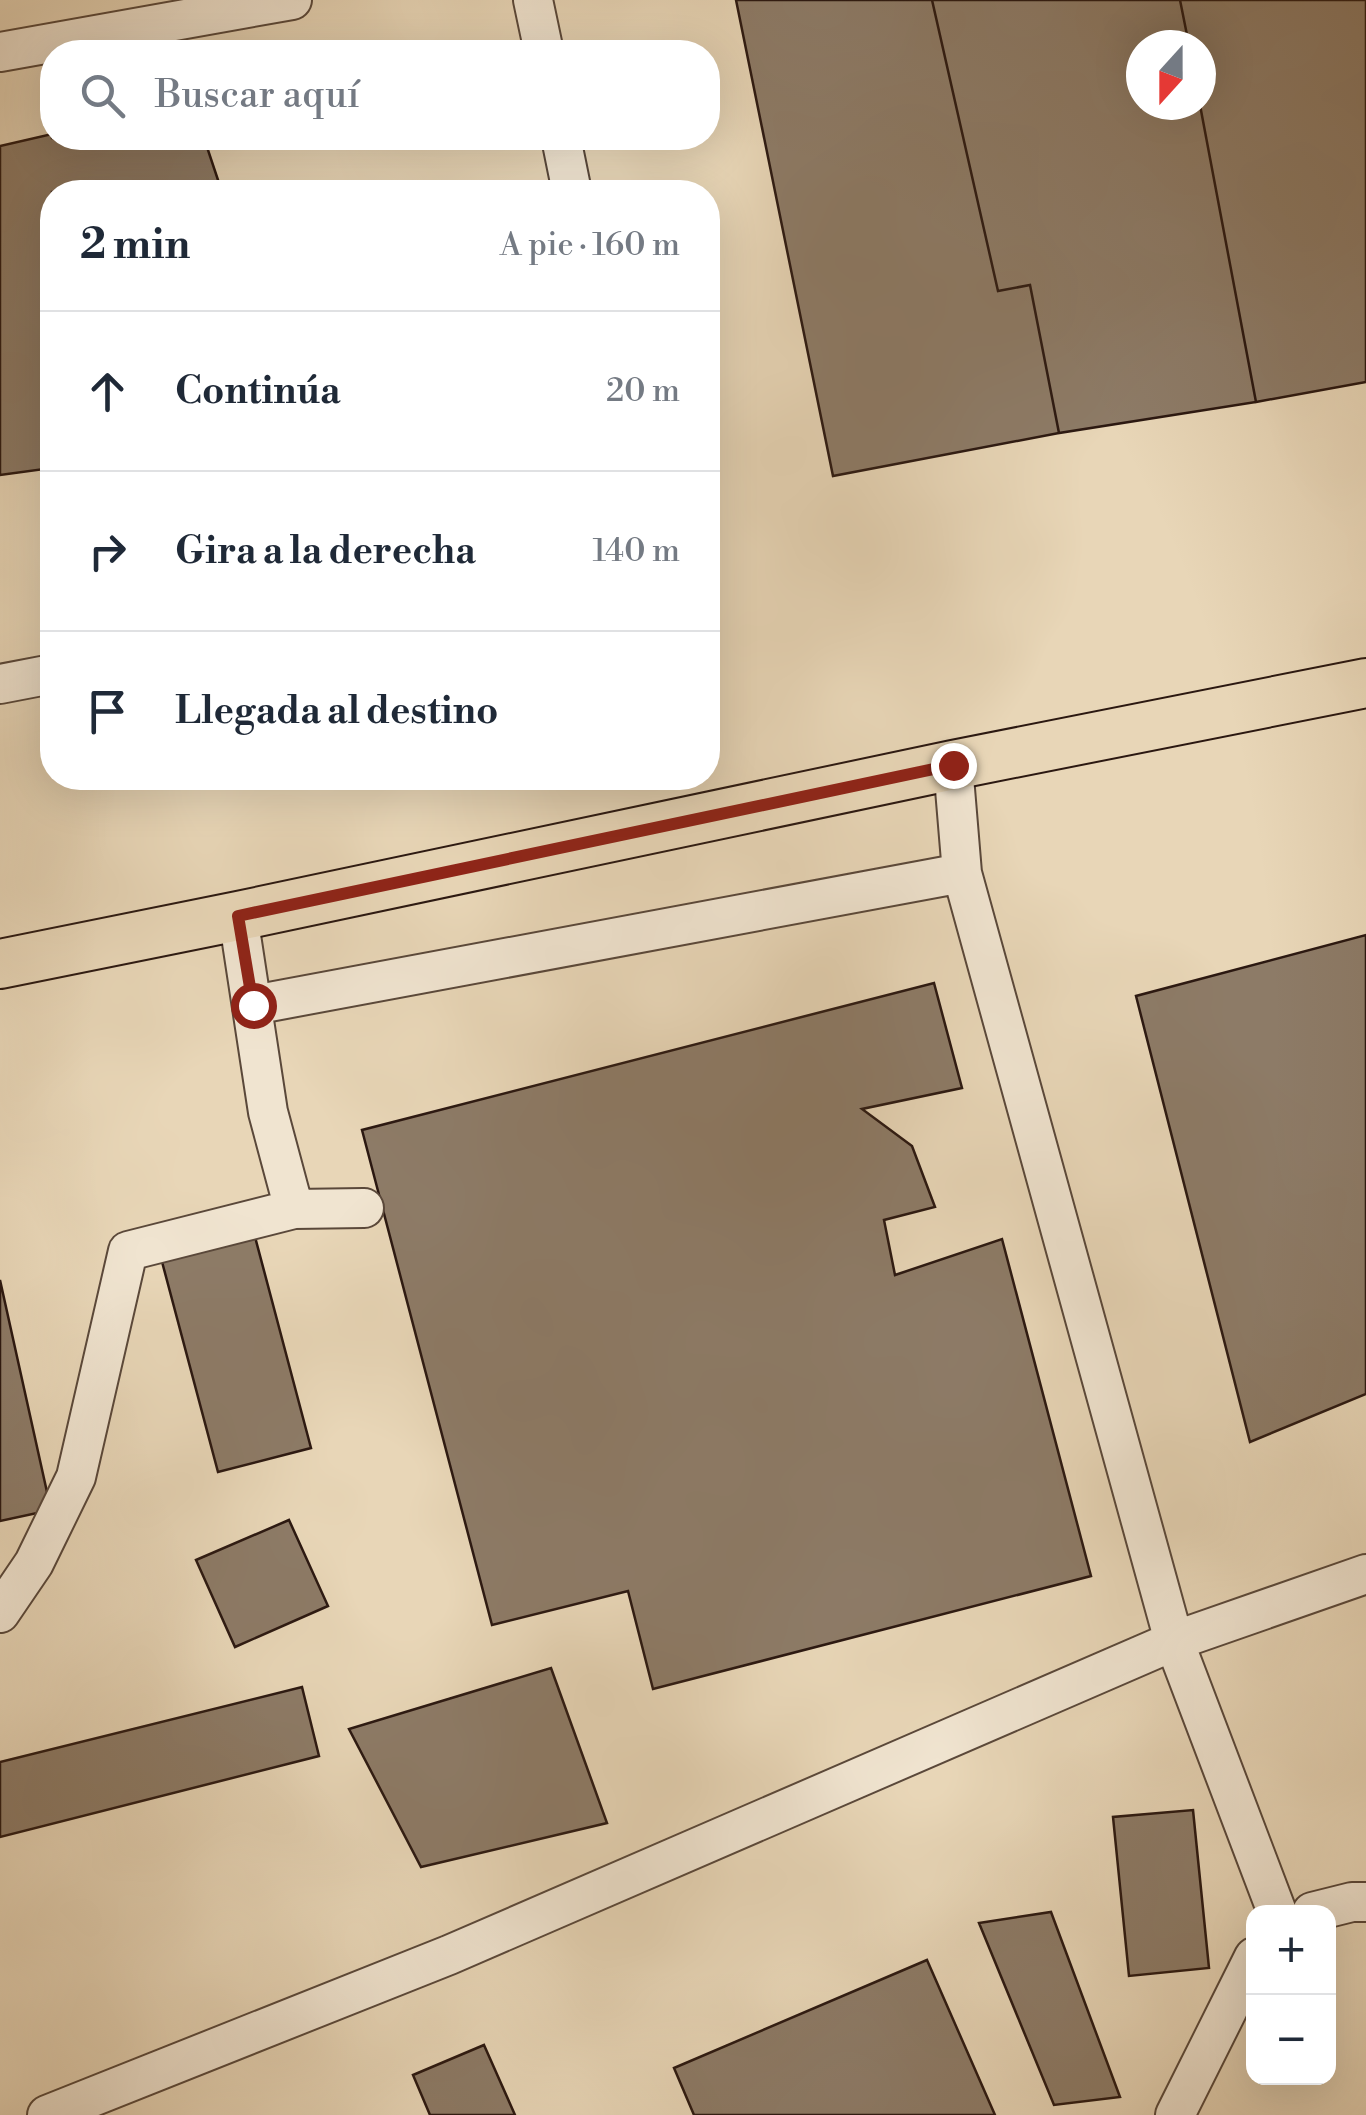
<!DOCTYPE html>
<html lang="es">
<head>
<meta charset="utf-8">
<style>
  body { margin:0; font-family:"Libre Bodoni",serif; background:#f6f6f7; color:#1f2937 }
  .controls { position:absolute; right:30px; bottom:30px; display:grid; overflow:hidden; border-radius:20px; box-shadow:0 10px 40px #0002 }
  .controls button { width:90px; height:90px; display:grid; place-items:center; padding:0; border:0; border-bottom:2px solid #e0e1e3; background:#fff; color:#1f2937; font:50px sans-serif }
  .compass { position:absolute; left:1126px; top:30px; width:90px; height:90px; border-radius:50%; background:#fff; box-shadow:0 10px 40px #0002; rotate:201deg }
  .stop { position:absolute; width:30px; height:30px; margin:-22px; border:8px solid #8f2418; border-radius:50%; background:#fff }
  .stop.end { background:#8f2418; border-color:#fff; box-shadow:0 2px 10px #0008 }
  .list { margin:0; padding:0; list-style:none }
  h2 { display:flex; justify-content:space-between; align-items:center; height:130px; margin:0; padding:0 40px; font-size:42px }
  h2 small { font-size:32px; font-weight:400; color:#747a83 }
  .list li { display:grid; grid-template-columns:65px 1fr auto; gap:30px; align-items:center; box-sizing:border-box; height:160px; padding:0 40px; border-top:2px solid #e0e1e3 }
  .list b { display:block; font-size:38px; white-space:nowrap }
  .list em { font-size:32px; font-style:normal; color:#747a83 }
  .icon { flex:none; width:55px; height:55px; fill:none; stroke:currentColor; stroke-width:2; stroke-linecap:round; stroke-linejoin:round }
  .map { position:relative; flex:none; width:1366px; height:2115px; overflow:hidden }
  .search { position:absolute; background:#fff; box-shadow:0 10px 40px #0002; left:40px; top:40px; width:680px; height:110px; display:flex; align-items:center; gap:25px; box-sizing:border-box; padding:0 35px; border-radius:40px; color:#747a83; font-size:38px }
  .panel { position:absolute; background:#fff; box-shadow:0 10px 40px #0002; left:40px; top:180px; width:680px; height:610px; border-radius:40px }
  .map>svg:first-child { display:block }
  .building { fill:#8d7b67; stroke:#2b1811; stroke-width:2.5 }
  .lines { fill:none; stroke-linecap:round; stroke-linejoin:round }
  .minor-casing { stroke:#5a483a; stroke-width:42 }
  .major-casing { stroke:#2b1811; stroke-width:52 }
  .minor { stroke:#f0e4d0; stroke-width:38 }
  .major { stroke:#e8d6b7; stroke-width:48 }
  .route { stroke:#8f2418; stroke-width:12 }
</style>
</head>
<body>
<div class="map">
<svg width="1366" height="2115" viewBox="0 0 1366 2115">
  <rect width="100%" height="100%" fill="#e8d6b7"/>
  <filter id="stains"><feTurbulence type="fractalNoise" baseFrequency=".002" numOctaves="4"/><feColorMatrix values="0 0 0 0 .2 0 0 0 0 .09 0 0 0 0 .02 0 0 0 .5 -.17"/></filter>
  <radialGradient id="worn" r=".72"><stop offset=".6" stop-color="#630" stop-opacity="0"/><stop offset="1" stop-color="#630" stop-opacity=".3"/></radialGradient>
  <!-- building -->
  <path class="building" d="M 736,0 L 932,0 L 998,291 L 1030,285 L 1059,433 L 833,476 Z
    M 932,0 L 1180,0 L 1189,45 L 1141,45 L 1141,105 L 1200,105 L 1256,402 L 1059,433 L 1030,285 L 998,291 Z
    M 1180,0 L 1366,0 L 1366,382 L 1256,402 L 1200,105 L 1201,45 L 1189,45 Z
    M 52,134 L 52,138 L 204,138 L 221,189 L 265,192 L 52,192 L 52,468 L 0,475 L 0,146 Z
    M 1366,935 L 1366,1394 L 1250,1442 L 1136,996 Z
    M 934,983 L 962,1088 L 862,1109 L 912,1146 L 935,1207 L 884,1220 L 895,1275 L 1002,1239 L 1091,1576 L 653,1689 L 628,1591 L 492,1625 L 362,1130 Z
    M 254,1233 L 311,1448 L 218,1472 L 161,1258 Z
    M 0,1280 L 51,1510 L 0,1521 Z
    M 289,1520 L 328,1606 L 235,1647 L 196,1560 Z
    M 551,1668 L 607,1823 L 421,1867 L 349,1729 Z
    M 302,1687 L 319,1756 L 0,1837 L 0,1762 Z
    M 1193,1810 L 1209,1968 L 1129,1976 L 1113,1817 Z
    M 1051,1912 L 1120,2097 L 1054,2105 L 979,1923 Z
    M 927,1960 L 995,2115 L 694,2115 L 674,2068 Z
    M 484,2045 L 515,2115 L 430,2115 L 413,2075 Z"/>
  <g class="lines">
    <defs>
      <path id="minor" d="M 533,0 L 544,52
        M 0,52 L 292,0
        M 561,138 L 572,192
        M 0,684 L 52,674
        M 953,765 L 962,873 L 1174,1641 L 1277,1912
        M 238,916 L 268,1112 L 294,1209
        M 253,1005 L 962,873
        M 0,1613 L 34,1563 L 76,1477 L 128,1251 L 294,1209 L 364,1208
        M 1312,1912 L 1352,1902 L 1366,1902
        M 47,2115 L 449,1955 L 1174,1641 L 1366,1574
        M 1175,2115 L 1254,1957"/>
      <path id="major" d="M 0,964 L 238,916 L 953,765 L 1366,683"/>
    </defs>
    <!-- minor casing -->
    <use href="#minor" class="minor-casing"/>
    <!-- major casing -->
    <use href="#major" class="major-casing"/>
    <!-- minor -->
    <use href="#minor" class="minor"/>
    <!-- major -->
    <use href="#major" class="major"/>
  </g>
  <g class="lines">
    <!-- route -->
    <path class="route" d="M 253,1005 L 238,916 L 953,765"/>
  </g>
  <rect width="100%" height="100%" filter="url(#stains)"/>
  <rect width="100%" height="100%" fill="url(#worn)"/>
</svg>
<div class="controls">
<button>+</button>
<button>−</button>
</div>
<svg class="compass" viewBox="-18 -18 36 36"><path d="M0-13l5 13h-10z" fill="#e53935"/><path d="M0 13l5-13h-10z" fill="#747a83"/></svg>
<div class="stop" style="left:253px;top:1005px"></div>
<div class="stop end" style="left:953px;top:765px"></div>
<div class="search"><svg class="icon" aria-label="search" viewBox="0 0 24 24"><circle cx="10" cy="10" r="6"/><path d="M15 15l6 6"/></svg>Buscar aquí</div>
<section class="panel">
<h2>2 min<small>A pie · 160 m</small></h2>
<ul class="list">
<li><svg class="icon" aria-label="ahead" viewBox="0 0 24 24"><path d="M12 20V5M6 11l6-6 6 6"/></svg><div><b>Continúa</b></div><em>20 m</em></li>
<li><svg class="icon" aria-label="right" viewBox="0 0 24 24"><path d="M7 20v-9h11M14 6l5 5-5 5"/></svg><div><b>Gira a la derecha</b></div><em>140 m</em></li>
<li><svg class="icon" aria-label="arrive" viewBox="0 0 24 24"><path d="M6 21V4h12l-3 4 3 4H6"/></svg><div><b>Llegada al destino</b></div></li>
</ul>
</section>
</div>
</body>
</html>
